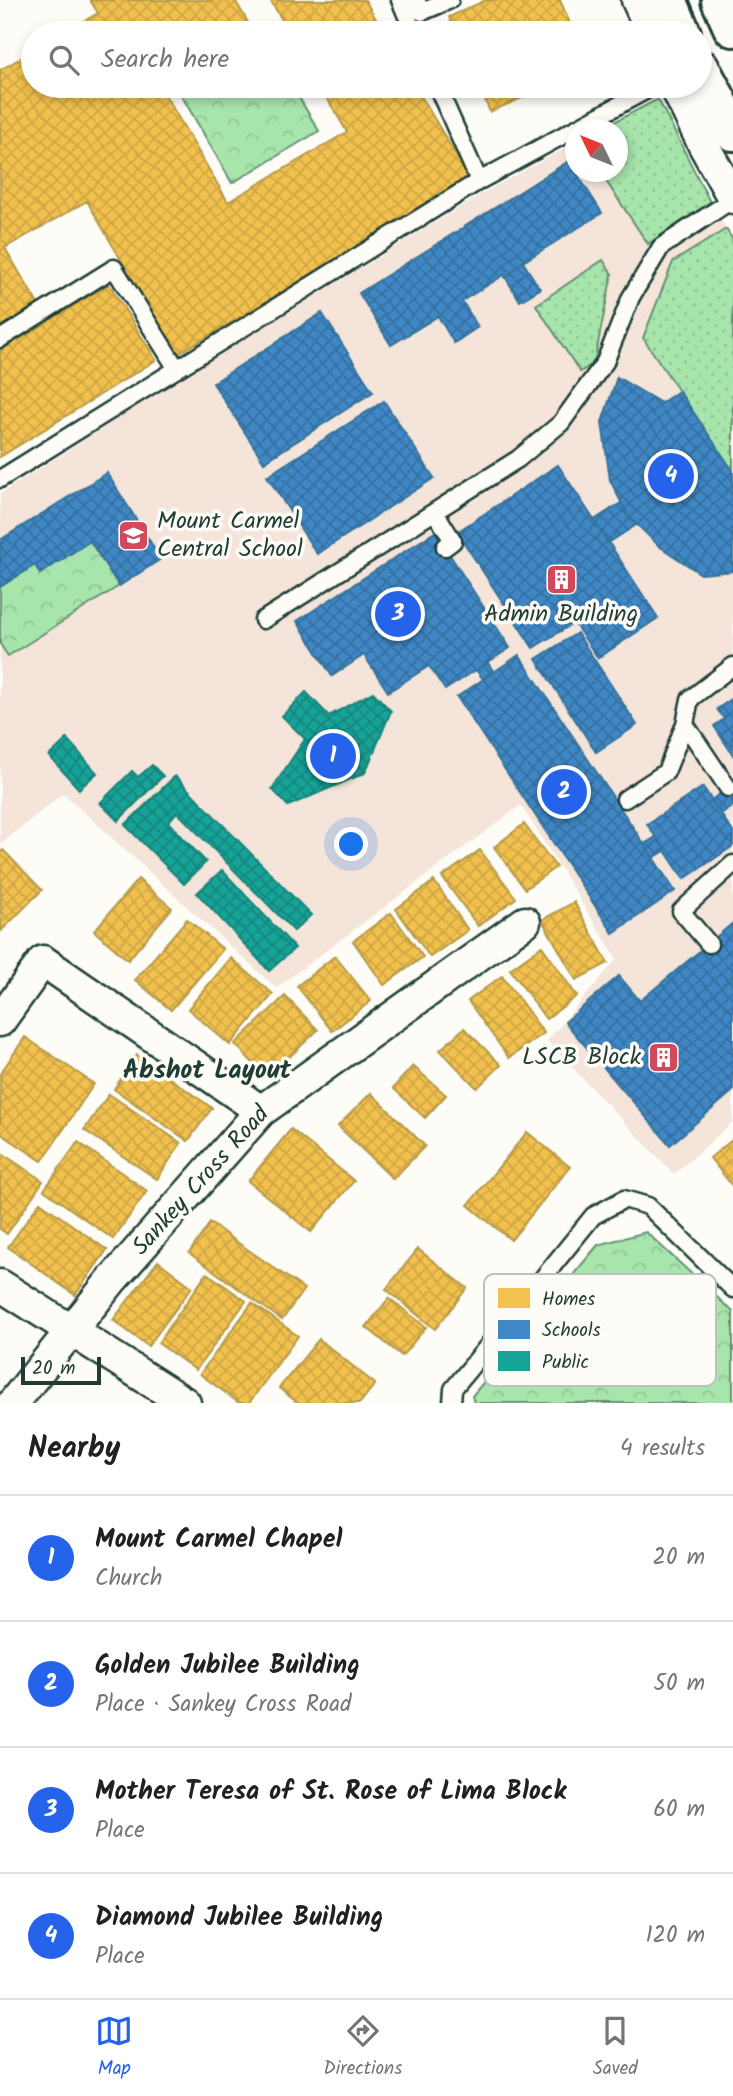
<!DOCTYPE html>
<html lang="en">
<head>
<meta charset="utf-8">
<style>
  body { margin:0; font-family:Kalam,sans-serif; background:#f6f6f6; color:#202124 }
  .compass { position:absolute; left:565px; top:119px; width:63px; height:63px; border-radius:50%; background:#fff; box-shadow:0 4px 10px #0003; rotate:313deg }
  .scale { position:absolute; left:21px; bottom:18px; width:80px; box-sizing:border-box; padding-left:7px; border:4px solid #1f3d34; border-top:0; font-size:19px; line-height:24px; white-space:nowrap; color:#1f3d34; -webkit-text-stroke:5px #fdfcf7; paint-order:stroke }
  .you { position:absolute; left:352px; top:845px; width:24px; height:24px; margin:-18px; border:5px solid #fff; border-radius:50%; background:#1a73e8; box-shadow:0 0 0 10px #1a73e833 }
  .badge { display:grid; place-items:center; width:46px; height:46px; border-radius:50%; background:#2563eb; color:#fff; font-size:23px; font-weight:700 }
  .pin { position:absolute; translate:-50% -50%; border:4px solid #fff; box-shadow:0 2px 7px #0006 }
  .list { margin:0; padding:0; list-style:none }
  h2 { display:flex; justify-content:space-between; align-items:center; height:91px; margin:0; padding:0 28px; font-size:30px }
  h2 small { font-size:23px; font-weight:400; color:#757577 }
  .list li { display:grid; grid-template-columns:46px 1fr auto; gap:21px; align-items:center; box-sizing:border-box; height:126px; padding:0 28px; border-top:2px solid #e0e0e0 }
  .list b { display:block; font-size:26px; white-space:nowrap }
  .list p { margin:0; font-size:23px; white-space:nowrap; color:#757577 }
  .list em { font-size:23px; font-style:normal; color:#757577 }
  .icon { flex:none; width:38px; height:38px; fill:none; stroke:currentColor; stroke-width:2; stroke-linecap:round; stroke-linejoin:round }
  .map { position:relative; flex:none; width:733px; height:1403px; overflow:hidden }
  .search { position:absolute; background:#fff; box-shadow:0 4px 10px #0003; left:21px; right:21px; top:21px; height:77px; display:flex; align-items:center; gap:18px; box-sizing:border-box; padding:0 24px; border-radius:38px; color:#757577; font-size:26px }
  .sheet { height:595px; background:#fff }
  nav { display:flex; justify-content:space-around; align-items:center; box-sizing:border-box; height:98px; border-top:2px solid #e0e0e0; background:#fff; font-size:19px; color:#757577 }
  nav a { display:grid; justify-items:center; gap:4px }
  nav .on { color:#2563eb }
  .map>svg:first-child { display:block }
  .built { fill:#f4e4d9 }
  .grass { fill:url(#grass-dots); stroke:#649170; stroke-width:2 }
  .park { fill:url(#park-crowns); stroke:#649170; stroke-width:2 }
  .homes { fill:url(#homes-cross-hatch); stroke:#b39946; stroke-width:2 }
  .schools { fill:url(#schools-cross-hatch); stroke:#35729a; stroke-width:2 }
  .public { fill:url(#public-cross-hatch); stroke:#19847a; stroke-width:2 }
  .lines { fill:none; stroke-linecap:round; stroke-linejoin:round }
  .lane-casing { stroke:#1f3d34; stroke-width:21 }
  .street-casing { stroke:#1f3d34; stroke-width:35 }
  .secondary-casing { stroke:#1f3d34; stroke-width:44 }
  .lane { stroke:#fdfcf7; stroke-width:16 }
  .street { stroke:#fdfcf7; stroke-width:30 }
  .secondary { stroke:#fdfcf7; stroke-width:38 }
  .labels { text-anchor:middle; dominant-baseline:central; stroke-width:7; stroke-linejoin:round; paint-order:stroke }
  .poi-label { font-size:24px; fill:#1f3d34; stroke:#fdfcf7; text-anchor:start }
  .street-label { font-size:24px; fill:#1f3d34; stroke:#fdfcf7 }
  .neighbourhood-label { font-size:26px; font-weight:bold; fill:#1f3d34; stroke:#fdfcf7 }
  .key { fill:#fdfcf7; stroke:#bac3bc; stroke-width:2 }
  .key-label { font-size:19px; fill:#1f3d34 }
</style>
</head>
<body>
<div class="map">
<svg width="733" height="1403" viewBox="0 0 733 1403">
  <defs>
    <pattern id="grass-dots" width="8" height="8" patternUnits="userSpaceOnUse" patternTransform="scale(1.75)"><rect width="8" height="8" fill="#a8e5ac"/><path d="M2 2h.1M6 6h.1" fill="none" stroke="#90c595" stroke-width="1.8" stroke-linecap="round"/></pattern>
    <pattern id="park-crowns" width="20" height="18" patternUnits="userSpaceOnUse" patternTransform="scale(1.75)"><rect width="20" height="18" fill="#a8e5ac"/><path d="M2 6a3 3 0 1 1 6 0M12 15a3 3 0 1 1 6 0" fill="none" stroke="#90c595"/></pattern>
    <pattern id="homes-cross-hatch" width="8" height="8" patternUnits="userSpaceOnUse" patternTransform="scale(1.75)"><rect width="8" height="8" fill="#f2c14e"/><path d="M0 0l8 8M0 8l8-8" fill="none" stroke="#cfa745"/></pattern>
    <pattern id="schools-cross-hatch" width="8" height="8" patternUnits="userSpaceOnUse" patternTransform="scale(1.75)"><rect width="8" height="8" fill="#3f88c5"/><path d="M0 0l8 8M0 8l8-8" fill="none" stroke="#3470a1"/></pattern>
    <pattern id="public-cross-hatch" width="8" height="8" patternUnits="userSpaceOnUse" patternTransform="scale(1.75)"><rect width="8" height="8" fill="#17a398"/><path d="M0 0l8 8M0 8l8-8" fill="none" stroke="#14867d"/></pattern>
  </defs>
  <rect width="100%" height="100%" fill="#fdfcf7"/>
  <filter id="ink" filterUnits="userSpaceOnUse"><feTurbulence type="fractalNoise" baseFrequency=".0143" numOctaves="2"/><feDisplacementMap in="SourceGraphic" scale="14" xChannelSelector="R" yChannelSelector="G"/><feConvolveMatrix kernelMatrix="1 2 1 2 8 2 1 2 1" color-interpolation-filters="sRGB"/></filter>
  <g filter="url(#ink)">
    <!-- built -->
    <path class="built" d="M 658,99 L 710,202 L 733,240 L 733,1122 L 674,1174 L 547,1041 L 617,959 L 521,805 L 276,988 L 63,793 L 0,845 L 0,494 L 176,381 L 485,192 L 575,143 L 576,172 L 618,172 L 618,130 L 601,129 Z"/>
    <!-- grass -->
    <path class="grass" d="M 658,99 L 710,202 L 648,244 L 600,172 L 618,172 L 618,130 L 601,129 Z
      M 726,229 L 733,240 L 733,471 L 643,338 L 673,262 Z
      M 603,260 L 612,274 L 594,363 L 580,372 L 536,305 Z"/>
    <!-- park -->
    <path class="park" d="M 176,86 L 292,86 L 319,131 L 232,183 Z
      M 90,541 L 119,586 L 8,656 L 0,644 L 0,587 L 35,565 L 40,573 Z
      M 646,1232 L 733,1312 L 733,1403 L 474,1403 L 472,1396 L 598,1245 Z"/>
    <!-- homes -->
    <path class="homes" d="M 90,0 L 235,0 L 254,33 L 63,33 L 98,13 Z
      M 270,0 L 365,0 L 384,33 L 290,33 Z
      M 486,0 L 560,0 L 574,33 L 456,33 L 449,17 Z
      M 33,51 L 33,86 L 166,86 L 161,88 L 228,202 L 347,132 L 320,86 L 415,86 L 471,181 L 176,355 L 87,201 L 5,248 L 39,306 L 0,329 L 0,70 Z
      M 479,86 L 549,86 L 490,112 Z
      M 109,284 L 156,360 L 0,457 L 0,351 Z
      M 524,824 L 556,867 L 525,889 L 494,847 Z
      M 3,850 L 42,890 L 1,931 L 0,853 Z
      M 480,850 L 516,898 L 478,926 L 442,877 Z
      M 138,879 L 172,908 L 128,960 L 94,931 Z
      M 434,881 L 468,930 L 430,957 L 396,909 Z
      M 574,902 L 608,963 L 576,980 L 542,920 Z
      M 391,913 L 423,957 L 384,985 L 353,941 Z
      M 187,919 L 223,949 L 171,1010 L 135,980 Z
      M 542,946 L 577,996 L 546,1019 L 510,969 Z
      M 335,956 L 371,1001 L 332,1031 L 297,986 Z
      M 231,958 L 273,994 L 230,1045 L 188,1009 Z
      M 502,976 L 544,1033 L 509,1058 L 468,1001 Z
      M 285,996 L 318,1030 L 267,1078 L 235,1044 Z
      M 464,1028 L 501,1065 L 477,1088 L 440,1050 Z
      M 25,1037 L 94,1084 L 42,1161 L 0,1133 L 0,1074 Z
      M 137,1055 L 212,1108 L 188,1141 L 114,1089 Z
      M 413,1066 L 446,1095 L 425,1118 L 393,1088 Z
      M 371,1093 L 425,1146 L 393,1179 L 338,1126 Z
      M 109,1094 L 181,1143 L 157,1179 L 84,1130 Z
      M 291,1129 L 354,1181 L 311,1232 L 248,1181 Z
      M 527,1132 L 570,1167 L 511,1240 L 468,1205 Z
      M 733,1139 L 733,1187 L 710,1158 Z
      M 78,1142 L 147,1191 L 113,1239 L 44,1190 Z
      M 0,1152 L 43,1181 L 7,1234 L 0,1229 Z
      M 40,1202 L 107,1250 L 75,1295 L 8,1247 Z
      M 210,1223 L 304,1289 L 282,1320 L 189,1253 Z
      M 418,1249 L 467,1288 L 435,1329 L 386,1289 Z
      M 158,1261 L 192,1287 L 148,1346 L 113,1320 Z
      M 207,1273 L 246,1301 L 196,1370 L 158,1343 Z
      M 389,1298 L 426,1327 L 402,1356 L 366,1327 Z
      M 252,1303 L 298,1336 L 249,1403 L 239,1403 L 200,1374 Z
      M 319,1339 L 375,1384 L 360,1403 L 298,1403 L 279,1388 Z"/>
    <!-- schools -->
    <path class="schools" d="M 569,161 L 602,213 L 523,262 L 540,289 L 520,301 L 504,275 L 462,301 L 478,327 L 454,343 L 438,316 L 391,345 L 359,293 Z
      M 322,313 L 373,392 L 264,462 L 213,383 Z
      M 617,377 L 661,403 L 679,391 L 733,471 L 733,571 L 701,574 L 659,546 L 628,516 L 610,480 L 602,422 Z
      M 384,401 L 434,478 L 317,554 L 267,476 Z
      M 558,465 L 658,618 L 598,658 L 574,623 L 533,648 L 457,532 Z
      M 107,473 L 161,559 L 119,586 L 90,541 L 40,574 L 35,565 L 0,587 L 0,540 Z
      M 621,503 L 628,516 L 636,525 L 608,543 L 594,520 Z
      M 435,532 L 510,648 L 445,690 L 429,666 L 388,692 L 364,655 L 332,676 L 297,621 Z
      M 577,633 L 637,725 L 596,752 L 536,659 Z
      M 519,655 L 675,891 L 613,933 L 457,697 Z
      M 488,663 L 494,672 L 483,679 L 476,670 Z
      M 733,698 L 733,755 L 714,726 L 724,719 L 717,709 Z
      M 733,785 L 733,806 L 721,814 L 711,800 Z
      M 703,787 L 733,832 L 733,846 L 684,879 L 647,824 Z
      M 656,837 L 665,851 L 653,858 L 644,844 Z
      M 733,923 L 733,1091 L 670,1145 L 565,1022 L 619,976 L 640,1001 Z"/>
    <!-- public -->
    <path class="public" d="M 306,692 L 329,716 L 373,692 L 391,711 L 365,773 L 288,806 L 272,789 L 305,739 L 282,716 Z
      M 67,739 L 97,773 L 79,789 L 49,756 Z
      M 152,765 L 163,776 L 118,821 L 100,803 L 132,771 L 138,777 Z
      M 175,776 L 311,915 L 294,931 L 177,812 L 168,822 L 206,862 L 184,884 L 125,825 Z
      M 222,870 L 295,948 L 269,971 L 197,893 Z"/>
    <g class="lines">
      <defs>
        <path id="lane" d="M 400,0 L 414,33
          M 416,0 L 422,12 L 450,0
          M 437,86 L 479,181
          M 0,339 L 114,268 L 177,369
          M 0,479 L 479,181 L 654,86
          M 435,512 L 453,541 L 445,547
          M 263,620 L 518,459 L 561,423 L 605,362 L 631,297 L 661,247 L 733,199
          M 728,788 L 685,724 L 690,699 L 733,666
          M 625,799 L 666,772 L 685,724
          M 709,944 L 681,911 L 733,864
          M 452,1403 L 453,1389 L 593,1216 L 624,1199 L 648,1206 L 733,1289"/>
        <path id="street" d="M 637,0 L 652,33
          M 675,86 L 703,144 L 733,198
          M 0,1021 L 43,961 L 261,1111
          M 0,1285 L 185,1403
          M 13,1403 L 111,1281 L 261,1111 L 525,922"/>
        <path id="secondary" d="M 667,0 L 681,33
          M 721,0 L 733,27
          M 700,69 L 733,131"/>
      </defs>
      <!-- lane casing -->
      <use href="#lane" class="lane-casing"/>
      <!-- street casing -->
      <use href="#street" class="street-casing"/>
      <!-- secondary casing -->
      <use href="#secondary" class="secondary-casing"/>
      <!-- lane -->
      <use href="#lane" class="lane"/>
      <!-- street -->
      <use href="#street" class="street"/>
      <!-- secondary -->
      <use href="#secondary" class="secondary"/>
    </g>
  </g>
  <!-- icons -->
  <defs>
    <symbol id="school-square" viewBox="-11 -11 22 22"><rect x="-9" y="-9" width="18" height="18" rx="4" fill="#d1495b" stroke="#fdfcf7"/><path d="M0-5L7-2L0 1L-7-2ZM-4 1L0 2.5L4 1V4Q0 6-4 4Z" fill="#fff"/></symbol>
    <symbol id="building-square" viewBox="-11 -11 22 22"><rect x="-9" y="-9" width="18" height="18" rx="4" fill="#d1495b" stroke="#fdfcf7"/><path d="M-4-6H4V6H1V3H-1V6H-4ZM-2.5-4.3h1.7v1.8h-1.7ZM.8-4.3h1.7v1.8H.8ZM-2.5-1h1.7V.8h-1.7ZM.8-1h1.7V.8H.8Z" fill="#fff"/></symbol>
  </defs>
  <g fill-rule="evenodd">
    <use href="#school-square" x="116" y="518" width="35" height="35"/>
    <use href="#building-square" x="544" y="562" width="35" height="35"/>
    <use href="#building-square" x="646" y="1040" width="35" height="35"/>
  </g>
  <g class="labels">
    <!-- poi labels -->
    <g class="poi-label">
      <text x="157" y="521">Mount Carmel<tspan x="157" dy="28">Central School</tspan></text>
      <text x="561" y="614" text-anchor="middle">Admin Building</text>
      <text x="641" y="1057" text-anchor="end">LSCB Block</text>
    </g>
    <!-- street labels -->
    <g class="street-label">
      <text transform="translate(201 1181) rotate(-48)">Sankey Cross Road</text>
    </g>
    <!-- neighbourhood labels -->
    <g class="neighbourhood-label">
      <text x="207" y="1071">Abshot Layout</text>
    </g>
  </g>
  <!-- legend -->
  <rect x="484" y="1274" width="232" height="112" rx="10" class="key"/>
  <rect x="498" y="1288" width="32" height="20" fill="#f2c14e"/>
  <rect x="498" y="1320" width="32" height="19" fill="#3f88c5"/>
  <rect x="498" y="1351" width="32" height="20" fill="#17a398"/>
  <g class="key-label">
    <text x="542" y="1305">Homes</text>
    <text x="542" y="1336">Schools</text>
    <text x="542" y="1368">Public</text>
  </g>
</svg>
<svg class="compass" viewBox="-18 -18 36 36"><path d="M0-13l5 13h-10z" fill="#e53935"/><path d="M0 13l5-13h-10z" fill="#757577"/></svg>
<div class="scale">20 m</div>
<div class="you"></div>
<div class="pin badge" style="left:333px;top:756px">1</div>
<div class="pin badge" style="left:564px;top:792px">2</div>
<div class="pin badge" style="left:398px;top:614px">3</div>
<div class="pin badge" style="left:671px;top:476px">4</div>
<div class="search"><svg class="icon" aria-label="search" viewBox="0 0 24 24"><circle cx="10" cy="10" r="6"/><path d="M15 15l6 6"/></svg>Search here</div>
</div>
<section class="sheet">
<h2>Nearby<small>4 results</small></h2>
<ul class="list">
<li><span class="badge">1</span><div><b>Mount Carmel Chapel</b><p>Church</p></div><em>20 m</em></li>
<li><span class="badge">2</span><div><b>Golden Jubilee Building</b><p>Place · Sankey Cross Road</p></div><em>50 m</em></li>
<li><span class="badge">3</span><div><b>Mother Teresa of St. Rose of Lima Block</b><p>Place</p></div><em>60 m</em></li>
<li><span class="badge">4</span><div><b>Diamond Jubilee Building</b><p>Place</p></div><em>120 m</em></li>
</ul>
</section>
<nav>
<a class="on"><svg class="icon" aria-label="map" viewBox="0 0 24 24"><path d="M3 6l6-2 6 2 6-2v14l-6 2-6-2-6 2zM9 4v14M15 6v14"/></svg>Map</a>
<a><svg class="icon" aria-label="directions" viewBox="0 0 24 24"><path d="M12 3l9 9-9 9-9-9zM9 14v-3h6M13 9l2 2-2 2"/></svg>Directions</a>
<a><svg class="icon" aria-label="saved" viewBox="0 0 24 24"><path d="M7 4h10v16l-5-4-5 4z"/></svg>Saved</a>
</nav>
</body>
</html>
